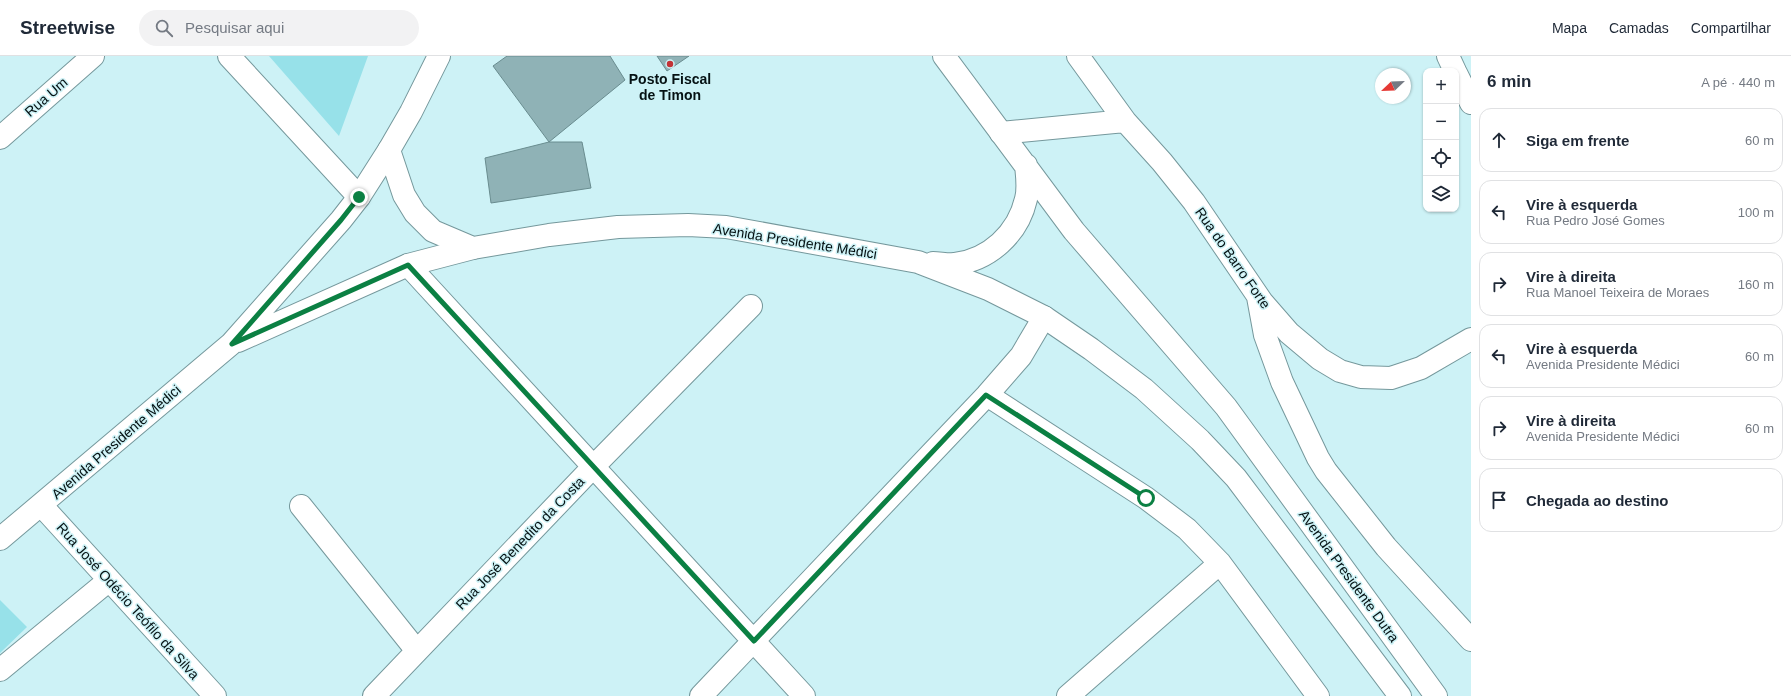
<!DOCTYPE html>
<html lang="pt">
<head>
<meta charset="utf-8">
<style>
  body { margin:0; font-family:Arial,sans-serif; background:#f2f2f3; color:#1f2937 }
  .controls { position:absolute; right:12px; top:12px; display:grid; overflow:hidden; border-radius:8px; box-shadow:0 1px 3px #0004 }
  .controls button { width:36px; height:36px; display:grid; place-items:center; padding:0; border:0; border-bottom:1px solid #e0e1e3; background:#fff; color:#1f2937; font:20px sans-serif }
  .compass { position:absolute; left:1375px; top:12px; width:36px; height:36px; border-radius:50%; background:#fff; box-shadow:0 1px 3px #0004; rotate:247deg }
  .stop { position:absolute; width:12px; height:12px; margin:-9px; border:3px solid #0b8043; border-radius:50%; background:#fff }
  .stop.end { background:#0b8043; border-color:#fff; box-shadow:0 1px 4px #0008 }
  .list { margin:0; padding:0; list-style:none }
  h2 { display:flex; justify-content:space-between; align-items:center; height:52px; margin:0; padding:0 16px; font-size:17px }
  h2 small { font-size:13px; font-weight:400; color:#747a83 }
  .list li { display:grid; grid-template-columns:26px 1fr auto; gap:12px; align-items:center; box-sizing:border-box; height:64px; margin:0 8px 8px; padding:0 8px; border:1px solid #e0e1e3; border-radius:12px }
  .list b { display:block; font-size:15px; white-space:nowrap }
  .list p { margin:0; font-size:13px; white-space:nowrap; color:#747a83 }
  .list em { font-size:13px; font-style:normal; color:#747a83 }
  .icon { flex:none; width:22px; height:22px; fill:none; stroke:currentColor; stroke-width:2; stroke-linecap:round; stroke-linejoin:round }
  .map { position:relative; flex:none; width:1471px; height:640px; overflow:hidden }
  header { display:flex; align-items:center; gap:24px; box-sizing:border-box; height:56px; padding:0 20px; background:#fff; border-bottom:1px solid #e0e1e3 }
  header strong { font-size:19px }
  nav { display:flex; gap:22px; margin-inline-start:auto; font-size:14px }
  .search { width:280px; height:36px; background:#f2f2f3; display:flex; align-items:center; gap:10px; box-sizing:border-box; padding:0 14px; border-radius:22px; color:#747a83; font-size:15px }
  main { display:flex }
  aside { flex:1; background:#fff }
  .map>svg:first-child { display:block }
  .green { fill:#97e1e9 }
  .building { fill:#8fb2b6; stroke:#698c8f }
  .lines { fill:none; stroke-linecap:round; stroke-linejoin:round }
  .minor-casing { stroke:#75989c; stroke-width:24 }
  .major-casing { stroke:#75989c; stroke-width:24 }
  .highway-casing { stroke:#75989c; stroke-width:24 }
  .minor { stroke:#fff; stroke-width:22 }
  .major { stroke:#fff; stroke-width:22 }
  .highway { stroke:#fff; stroke-width:22 }
  .route { stroke:#0b8043; stroke-width:5 }
  .poi-dot { fill:#c23236; stroke:#cdf2f6; stroke-width:1.5 }
  .labels { text-anchor:middle; dominant-baseline:central; stroke-width:3; stroke-linejoin:round; paint-order:stroke }
  .poi-label { font-size:14px; font-weight:bold; fill:#051113; stroke:#cdf2f6 }
  .street-label { font-size:14px; fill:#051113; stroke:#cdf2f6 }
</style>
</head>
<body>
<header>
<strong>Streetwise</strong>
<div class="search"><svg class="icon" aria-label="search" viewBox="0 0 24 24"><circle cx="10" cy="10" r="6"/><path d="M15 15l6 6"/></svg>Pesquisar aqui</div>
<nav><a>Mapa</a><a>Camadas</a><a>Compartilhar</a></nav>
</header>
<main>
<div class="map">
<svg width="1471" height="640" viewBox="0 0 1471 640">
  <rect width="100%" height="100%" fill="#cdf2f6"/>
  <!-- green -->
  <path class="green" d="M 269,0 L 368,0 L 339,80 Z
    M 0,544 L 27,571 L 0,597 Z"/>
  <!-- building -->
  <path class="building" d="M 507,0 L 610,0 L 625,24 L 549,86 L 493,10 Z
    M 657,0 L 689,0 L 667,15 Z
    M 549,86 L 582,86 L 591,132 L 491,147 L 485,102 Z"/>
  <g class="lines">
    <defs>
      <path id="minor" d="M 229,0 L 359,141
        M 1078,0 L 1125,65
        M 1448,0 L 1455,15
        M 1456,17 L 1471,47
        M 1001,77 L 1125,65 L 1162,106 L 1194,146 L 1262,246 L 1289,277 L 1320,303 L 1340,315 L 1361,321 L 1391,322 L 1421,312 L 1471,283
        M 0,82 L 93,0
        M 408,209 L 804,640
        M 1258,241 L 1265,279 L 1282,326 L 1318,402 L 1326,415 L 1386,491 L 1471,584
        M 987,339 L 1146,442 L 1187,473 L 1220,507 L 1318,640
        M 42,450 L 215,640
        M 301,450 L 417,595
        M 0,614 L 108,525
        M 374,640 L 593,411 L 751,250
        M 701,640 L 987,339 L 1021,300 L 1044,261
        M 1068,640 L 1220,507"/>
      <path id="major" d="M 238,285 L 408,209 L 473,192
        M 0,483 L 231,288 L 341,164 L 359,141 L 389,94"/>
      <path id="highway" d="M 439,0 L 411,56 L 389,94 L 404,139 L 415,157 L 433,175 L 473,192 L 549,179 L 618,171 L 688,169 L 726,171 L 918,206 L 988,233 L 1044,261 L 1091,293 L 1144,333 L 1200,384 L 1236,422 L 1400,640
        M 944,0 L 1074,175 L 1226,351 L 1436,640
        M 933,207 C 940,207 948,209 955,208 C 989,204 1018,178 1026,143 C 1029,132 1027,120 1026,109"/>
    </defs>
    <!-- minor casing -->
    <use href="#minor" class="minor-casing"/>
    <!-- major casing -->
    <use href="#major" class="major-casing"/>
    <!-- highway casing -->
    <use href="#highway" class="highway-casing"/>
    <!-- minor -->
    <use href="#minor" class="minor"/>
    <!-- major -->
    <use href="#major" class="major"/>
    <!-- highway -->
    <use href="#highway" class="highway"/>
  </g>
  <g class="lines">
    <!-- route -->
    <path class="route" d="M 359,141 L 341,164 L 232,288 L 408,209 L 754,585 L 986,339 L 1146,442"/>
  </g>
  <!-- markers -->
  <circle class="poi-dot" cx="670" cy="8" r="4"/>
  <g class="labels">
    <!-- poi labels -->
    <g class="poi-label">
      <text x="670" y="23">Posto Fiscal<tspan x="670" dy="16">de Timon</tspan></text>
    </g>
    <!-- street labels -->
    <g class="street-label">
      <text transform="translate(46 41) rotate(-41)">Rua Um</text>
      <text transform="translate(795 185) rotate(9)">Avenida Presidente Médici</text>
      <text transform="translate(1233 202) rotate(55)">Rua do Barro Forte</text>
      <text transform="translate(116 386) rotate(-41)">Avenida Presidente Médici</text>
      <text transform="translate(520 487) rotate(-46)">Rua José Benedito da Costa</text>
      <text transform="translate(1349 520) rotate(54)">Avenida Presidente Dutra</text>
      <text transform="translate(128 545) rotate(48)">Rua José Odécio Teófilo da Silva</text>
    </g>
  </g>
</svg>
<div class="controls">
<button>+</button>
<button>−</button>
<button><svg class="icon" aria-label="locate" viewBox="0 0 24 24"><circle cx="12" cy="12" r="6"/><path d="M12 2v4M12 18v4M2 12h4M18 12h4"/></svg></button>
<button><svg class="icon" aria-label="layers" viewBox="0 0 24 24"><path d="M12 4l9 5-9 5-9-5zM3 14l9 5 9-5"/></svg></button>
</div>
<svg class="compass" viewBox="-18 -18 36 36"><path d="M0-13l5 13h-10z" fill="#e53935"/><path d="M0 13l5-13h-10z" fill="#747a83"/></svg>
<div class="stop" style="left:1146px;top:442px"></div>
<div class="stop end" style="left:359px;top:141px"></div>
</div>
<aside>
<h2>6 min<small>A pé · 440 m</small></h2>
<ul class="list">
<li><svg class="icon" aria-label="ahead" viewBox="0 0 24 24"><path d="M12 20V5M6 11l6-6 6 6"/></svg><div><b>Siga em frente</b></div><em>60 m</em></li>
<li><svg class="icon" aria-label="left" viewBox="0 0 24 24"><path d="M17 20v-9H6M10 6l-5 5 5 5"/></svg><div><b>Vire à esquerda</b><p>Rua Pedro José Gomes</p></div><em>100 m</em></li>
<li><svg class="icon" aria-label="right" viewBox="0 0 24 24"><path d="M7 20v-9h11M14 6l5 5-5 5"/></svg><div><b>Vire à direita</b><p>Rua Manoel Teixeira de Moraes</p></div><em>160 m</em></li>
<li><svg class="icon" aria-label="left" viewBox="0 0 24 24"><path d="M17 20v-9H6M10 6l-5 5 5 5"/></svg><div><b>Vire à esquerda</b><p>Avenida Presidente Médici</p></div><em>60 m</em></li>
<li><svg class="icon" aria-label="right" viewBox="0 0 24 24"><path d="M7 20v-9h11M14 6l5 5-5 5"/></svg><div><b>Vire à direita</b><p>Avenida Presidente Médici</p></div><em>60 m</em></li>
<li><svg class="icon" aria-label="arrive" viewBox="0 0 24 24"><path d="M6 21V4h12l-3 4 3 4H6"/></svg><div><b>Chegada ao destino</b></div></li>
</ul>
</aside>
</main>
</body>
</html>
